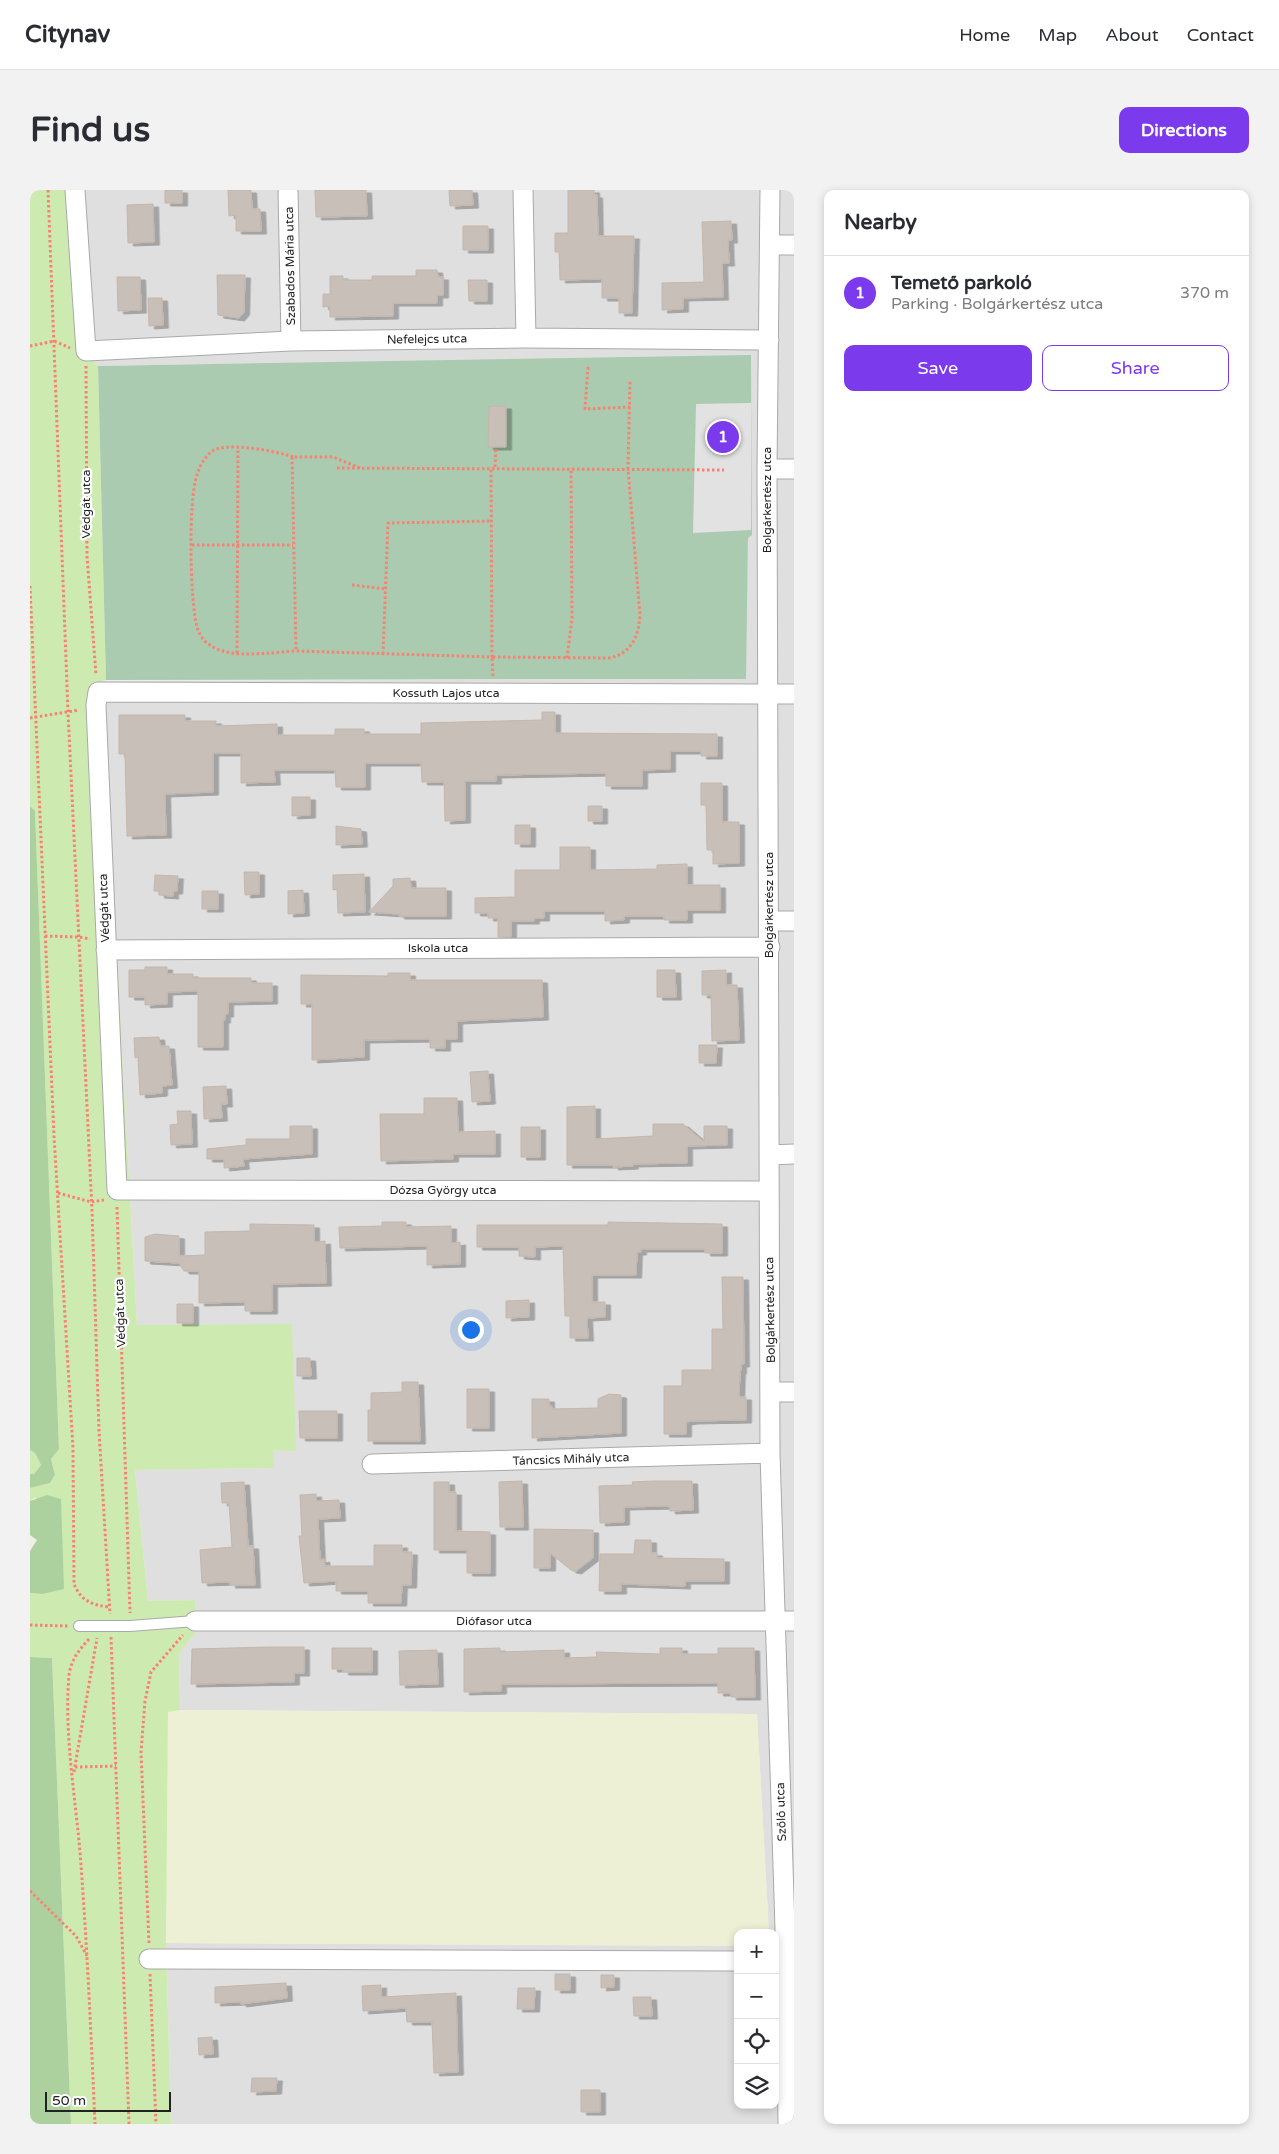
<!DOCTYPE html>
<html lang="en">
<head>
<meta charset="utf-8">
<style>
  body { margin:0; font-family:"Varela Round",sans-serif; background:#f2f2f3; color:#2b2b33 }
  .controls { position:absolute; right:15px; bottom:15px; display:grid; overflow:hidden; border-radius:10px; box-shadow:0 2px 8px #0003 }
  .controls button { width:45px; height:45px; display:grid; place-items:center; padding:0; border:0; border-bottom:1px solid #e1e1e2; background:#fff; color:#2b2b33; font:25px sans-serif }
  .scale { position:absolute; left:15px; bottom:12px; width:126px; box-sizing:border-box; padding-left:5px; border:2px solid #222; border-top:0; font-size:14px; line-height:18px; white-space:nowrap; color:#222; -webkit-text-stroke:4px #fff; paint-order:stroke }
  .you { position:absolute; left:440px; top:1139px; width:18px; height:18px; margin:-12px; border:4px solid #fff; border-radius:50%; background:#1a73e8; box-shadow:0 0 0 8px #1a73e833 }
  .badge { display:grid; place-items:center; width:32px; height:32px; border-radius:50%; background:#7c3aed; color:#fff; font-size:16px; font-weight:700 }
  .pin { position:absolute; translate:-50% -50%; border:2px solid #fff; box-shadow:0 1px 5px #0006 }
  .list { margin:0; padding:0; list-style:none }
  h2 { display:flex; justify-content:space-between; align-items:center; height:65px; margin:0; padding:0 20px; font-size:21px }
  h2 small { font-size:16px; font-weight:400; color:#7c7c81 }
  .list li { display:grid; grid-template-columns:32px 1fr auto; gap:15px; align-items:center; box-sizing:border-box; height:75px; padding:0 20px; border-top:1px solid #e1e1e2 }
  .list b { display:block; font-size:19px; white-space:nowrap }
  .list p { margin:0; font-size:16px; white-space:nowrap; color:#7c7c81 }
  .list em { font-size:16px; font-style:normal; color:#7c7c81 }
  .actions { display:flex; gap:10px; padding:15px 20px }
  .actions a { flex:1; padding:11px 0; border:1px solid #7c3aed; border-radius:10px; text-align:center; font-size:18px; color:#7c3aed }
  .actions .main { background:#7c3aed; color:#fff }
  .icon { flex:none; width:28px; height:28px; fill:none; stroke:currentColor; stroke-width:2; stroke-linecap:round; stroke-linejoin:round }
  .map { position:relative; flex:none; width:764px; height:1934px; overflow:hidden; border-radius:10px }
  header { display:flex; align-items:center; gap:30px; box-sizing:border-box; height:70px; padding:0 25px; background:#fff; border-bottom:1px solid #e1e1e2 }
  header strong { font-size:24px }
  nav { display:flex; gap:28px; margin-inline-start:auto; font-size:18px }
  .intro { display:flex; align-items:center; justify-content:space-between; box-sizing:border-box; height:120px; padding:0 30px }
  h1 { margin:0; font-size:35px }
  .button { padding:12px 22px; border-radius:10px; background:#7c3aed; color:#fff; font-size:18px; font-weight:700 }
  main { display:flex; gap:30px; padding:0 30px }
  aside { flex:1; background:#fff; border-radius:10px; box-shadow:0 2px 8px #0003 }
  .map>svg:first-child { display:block }
  .residential { fill:#e0dfdf }
  .farmland { fill:#eef0d5 }
  .grass { fill:#cdebb0 }
  .forest { fill:#add19e }
  .cemetery { fill:#aacbaf }
  .parking { fill:#e2e2e2 }
  .building { fill:#c7bfb8; stroke:#c4b6ab; filter:url(#shadow) }
  .lines { fill:none; stroke-linecap:round; stroke-linejoin:round }
  .lane-casing { stroke:#a9a9a9; stroke-width:12 }
  .street-casing { stroke:#a9a9a9; stroke-width:21 }
  .path { stroke:#fa8072; stroke-width:3; stroke-dasharray:2.5 2.5; stroke-linecap:butt }
  .lane { stroke:#fff; stroke-width:10 }
  .street { stroke:#fff; stroke-width:19 }
  .labels { text-anchor:middle; dominant-baseline:central; stroke-width:4.5; stroke-linejoin:round; paint-order:stroke }
  .street-label { font-size:12px; fill:#222; stroke:#fff }
</style>
</head>
<body>
<header>
<strong>Citynav</strong>
<nav><a>Home</a><a>Map</a><a>About</a><a>Contact</a></nav>
</header>
<div class="intro"><h1>Find us</h1><a class="button">Directions</a></div>
<main>
<div class="map">
<svg width="764" height="1934" viewBox="0 0 764 1934">
  <defs>
    <filter id="shadow"><feDropShadow dx="5.5" dy="3" stdDeviation="0" flood-color="#0004"/></filter>
  </defs>
  <rect width="100%" height="100%" fill="#f2efe9"/>
  <!-- residential -->
  <path class="residential" d="M 46,0 L 764,0 L 764,1934 L 141,1934 L 136,1753 L 708,1756 L 708,1915 L 745,1915 L 745,1743 L 739,1743 L 727,1524 L 150,1520 L 149,1464 L 165,1442 L 165,1410 L 118,1411 L 105,1280 L 243,1278 L 243,1260 L 262,1135 L 107,1135 L 72,491 L 715,489 L 718,348 L 722,345 L 721,166 L 68,176 L 55,162 Z"/>
  <!-- farmland -->
  <path class="farmland" d="M 150,1520 L 727,1524 L 739,1743 L 708,1743 L 708,1756 L 136,1753 L 138,1521 Z"/>
  <!-- grass -->
  <path class="grass" d="M 0,0 L 46,0 L 55,162 L 68,176 L 76,490 L 72,491 L 107,1135 L 262,1134 L 266,1261 L 243,1260 L 244,1278 L 105,1280 L 118,1411 L 165,1410 L 165,1443 L 149,1464 L 150,1520 L 138,1522 L 136,1753 L 141,1934 L 41,1934 L 22,1468 L 0,1467 L 0,1403 L 12,1404 L 6,1307 L 0,1311 L 0,1298 L 20,1293 L 25,1286 L 21,1269 L 29,1259 L 5,622 L 0,616 Z
    M 0,1260 L 5,1263 L 11,1275 L 4,1284 L 0,1284 Z"/>
  <!-- forest -->
  <path class="forest" d="M 0,616 L 5,621 L 29,1259 L 21,1269 L 25,1285 L 20,1293 L 0,1298 L 0,1284 L 4,1284 L 11,1275 L 5,1263 L 0,1260 Z
    M 17,1305 L 31,1309 L 34,1399 L 12,1404 L 0,1403 L 0,1361 L 7,1350 L 0,1345 L 0,1311 Z
    M 0,1467 L 22,1468 L 41,1934 L 0,1934 Z"/>
  <!-- cemetery -->
  <path class="cemetery" d="M 721,165 L 722,345 L 718,348 L 716,489 L 76,490 L 68,176 Z"/>
  <!-- parking -->
  <path class="parking" d="M 721,213 L 721,340 L 663,343 L 666,214 Z"/>
  <!-- building -->
  <path class="building" d="M 135,0 L 152,0 L 152,13 L 135,13 Z
    M 198,0 L 221,0 L 222,19 L 230,19 L 231,41 L 206,41 L 206,25 L 199,26 Z
    M 285,0 L 336,0 L 337,26 L 286,27 Z
    M 419,0 L 442,0 L 443,15 L 420,16 Z
    M 538,0 L 564,0 L 564,5 L 567,5 L 568,46 L 604,46 L 602,123 L 589,123 L 589,108 L 572,108 L 572,89 L 530,90 L 529,62 L 525,62 L 525,43 L 538,43 Z
    M 123,14 L 124,52 L 98,53 L 97,15 Z
    M 701,31 L 702,50 L 698,50 L 699,73 L 692,73 L 693,107 L 653,108 L 653,119 L 632,120 L 632,93 L 674,92 L 672,32 Z
    M 433,36 L 458,36 L 458,60 L 433,60 Z
    M 386,80 L 407,80 L 408,87 L 413,87 L 413,105 L 407,105 L 407,113 L 363,113 L 363,126 L 300,127 L 300,116 L 293,117 L 293,104 L 300,104 L 300,86 L 313,86 L 313,90 L 342,90 L 342,86 L 386,86 Z
    M 187,85 L 215,85 L 214,122 L 209,128 L 188,125 Z
    M 87,87 L 110,87 L 111,120 L 88,121 Z
    M 438,90 L 457,90 L 457,111 L 439,111 Z
    M 118,108 L 132,108 L 133,135 L 119,136 Z
    M 459,216 L 476,216 L 476,257 L 458,257 Z
    M 512,522 L 525,522 L 525,543 L 687,544 L 687,566 L 671,566 L 671,561 L 640,561 L 640,579 L 612,580 L 612,596 L 576,596 L 576,583 L 466,585 L 466,591 L 435,591 L 435,630 L 415,631 L 414,592 L 392,592 L 391,573 L 335,573 L 335,597 L 306,597 L 305,580 L 244,580 L 245,592 L 211,593 L 211,563 L 183,563 L 183,602 L 135,604 L 136,645 L 97,646 L 95,564 L 89,564 L 89,525 L 155,525 L 155,531 L 186,531 L 186,536 L 247,534 L 247,545 L 305,545 L 305,539 L 334,539 L 334,544 L 391,544 L 391,533 L 512,530 Z
    M 671,593 L 692,593 L 692,632 L 709,632 L 709,673 L 683,674 L 683,660 L 677,660 L 676,615 L 671,615 Z
    M 262,607 L 280,607 L 280,625 L 262,626 Z
    M 558,616 L 572,616 L 572,631 L 558,631 Z
    M 485,635 L 500,635 L 500,654 L 485,654 Z
    M 306,636 L 331,639 L 332,654 L 306,655 Z
    M 530,657 L 560,657 L 560,680 L 627,679 L 627,675 L 657,674 L 657,695 L 690,695 L 690,720 L 657,720 L 657,730 L 634,730 L 634,726 L 594,726 L 594,730 L 575,731 L 575,721 L 514,721 L 514,728 L 504,728 L 504,731 L 481,731 L 481,747 L 468,747 L 468,728 L 458,728 L 458,723 L 445,723 L 445,708 L 485,707 L 485,680 L 530,680 Z
    M 214,682 L 229,682 L 229,704 L 215,705 Z
    M 334,684 L 335,722 L 308,723 L 307,699 L 303,700 L 303,685 Z
    M 125,685 L 148,686 L 147,701 L 143,701 L 143,706 L 129,705 L 129,701 L 124,701 Z
    M 380,688 L 381,698 L 416,698 L 416,726 L 369,726 L 369,724 L 339,722 L 363,696 L 363,689 Z
    M 273,700 L 274,723 L 258,724 L 258,701 Z
    M 172,701 L 188,701 L 188,719 L 172,719 Z
    M 115,777 L 137,777 L 137,784 L 163,784 L 163,788 L 221,788 L 221,793 L 242,793 L 242,811 L 198,812 L 198,824 L 195,824 L 195,830 L 193,830 L 193,857 L 168,857 L 168,801 L 137,802 L 137,814 L 115,815 L 115,807 L 99,807 L 99,780 L 115,780 Z
    M 627,780 L 645,780 L 646,807 L 627,807 Z
    M 696,780 L 696,795 L 707,795 L 709,850 L 682,851 L 681,805 L 672,805 L 672,781 Z
    M 358,783 L 380,783 L 380,790 L 512,790 L 513,827 L 427,831 L 427,849 L 415,849 L 415,858 L 400,858 L 400,849 L 334,850 L 334,867 L 282,870 L 282,814 L 271,814 L 271,785 L 358,786 Z
    M 129,847 L 130,856 L 139,856 L 142,895 L 132,896 L 132,903 L 110,905 L 108,867 L 105,868 L 104,848 Z
    M 669,855 L 687,855 L 686,873 L 669,873 Z
    M 458,881 L 460,911 L 442,912 L 440,882 Z
    M 196,896 L 197,914 L 191,914 L 192,928 L 174,929 L 173,897 Z
    M 394,908 L 427,908 L 428,942 L 465,941 L 465,964 L 423,964 L 423,969 L 351,971 L 350,924 L 394,924 Z
    M 565,916 L 565,949 L 623,946 L 623,934 L 653,934 L 674,952 L 674,936 L 697,936 L 697,955 L 657,956 L 657,973 L 602,974 L 603,976 L 583,977 L 583,975 L 537,975 L 537,917 Z
    M 147,921 L 161,921 L 162,954 L 141,955 L 140,935 L 148,934 Z
    M 260,936 L 282,936 L 282,964 L 213,969 L 214,976 L 194,978 L 194,969 L 177,969 L 177,959 L 216,955 L 216,949 L 260,949 Z
    M 491,937 L 510,937 L 510,967 L 491,967 Z
    M 352,1032 L 376,1032 L 376,1037 L 421,1036 L 421,1053 L 430,1052 L 430,1074 L 397,1075 L 397,1056 L 310,1058 L 309,1037 L 352,1036 Z
    M 578,1032 L 692,1034 L 692,1063 L 675,1063 L 675,1059 L 611,1059 L 611,1062 L 607,1062 L 606,1085 L 562,1085 L 562,1112 L 575,1112 L 575,1127 L 557,1128 L 558,1148 L 540,1148 L 540,1126 L 535,1126 L 533,1056 L 505,1057 L 505,1067 L 489,1066 L 489,1057 L 447,1057 L 447,1035 L 578,1035 Z
    M 220,1034 L 284,1035 L 284,1052 L 295,1051 L 296,1093 L 242,1094 L 242,1121 L 215,1121 L 215,1112 L 169,1113 L 169,1081 L 154,1081 L 149,1073 L 115,1071 L 115,1047 L 125,1044 L 149,1046 L 149,1066 L 175,1065 L 175,1042 L 220,1041 Z
    M 692,1087 L 713,1087 L 714,1174 L 711,1174 L 711,1181 L 710,1181 L 709,1207 L 716,1207 L 716,1230 L 662,1231 L 656,1232 L 656,1244 L 634,1244 L 634,1196 L 652,1196 L 652,1180 L 682,1180 L 682,1139 L 693,1139 Z
    M 499,1110 L 499,1127 L 476,1128 L 476,1111 Z
    M 147,1114 L 163,1114 L 163,1133 L 147,1133 Z
    M 267,1168 L 280,1168 L 281,1186 L 267,1186 Z
    M 372,1192 L 388,1192 L 390,1251 L 338,1251 L 338,1220 L 341,1220 L 341,1203 L 372,1202 Z
    M 437,1199 L 459,1199 L 459,1238 L 437,1238 Z
    M 579,1204 L 591,1205 L 591,1243 L 502,1248 L 502,1209 L 519,1209 L 519,1216 L 522,1216 L 522,1219 L 568,1218 L 568,1209 Z
    M 269,1221 L 307,1221 L 307,1248 L 270,1248 Z
    M 492,1291 L 493,1337 L 470,1337 L 469,1292 Z
    M 624,1291 L 662,1291 L 663,1320 L 640,1321 L 639,1316 L 594,1317 L 594,1332 L 570,1333 L 569,1296 L 603,1295 L 602,1292 Z
    M 214,1292 L 218,1356 L 223,1356 L 225,1395 L 200,1395 L 200,1392 L 172,1393 L 170,1360 L 202,1357 L 199,1313 L 192,1313 L 191,1293 Z
    M 404,1292 L 419,1292 L 419,1302 L 426,1302 L 426,1341 L 460,1342 L 460,1383 L 437,1383 L 437,1360 L 404,1360 Z
    M 286,1304 L 286,1311 L 309,1310 L 310,1328 L 288,1329 L 290,1370 L 294,1369 L 295,1376 L 344,1376 L 344,1355 L 372,1355 L 372,1362 L 382,1362 L 381,1395 L 372,1395 L 371,1413 L 338,1413 L 338,1401 L 306,1401 L 306,1391 L 274,1393 L 269,1346 L 272,1346 L 270,1305 Z
    M 504,1339 L 563,1340 L 563,1368 L 546,1381 L 541,1380 L 520,1363 L 520,1378 L 504,1378 Z
    M 605,1350 L 621,1350 L 621,1363 L 627,1363 L 627,1368 L 694,1369 L 694,1391 L 655,1391 L 655,1396 L 591,1394 L 591,1401 L 569,1401 L 570,1364 L 604,1364 Z
    M 240,1457 L 274,1457 L 274,1483 L 264,1483 L 264,1492 L 161,1494 L 162,1459 Z
    M 302,1458 L 342,1458 L 342,1482 L 313,1482 L 313,1479 L 302,1479 Z
    M 470,1458 L 470,1462 L 534,1460 L 534,1468 L 567,1467 L 566,1462 L 630,1464 L 630,1458 L 652,1458 L 652,1464 L 688,1464 L 688,1458 L 724,1458 L 725,1507 L 701,1507 L 701,1503 L 688,1503 L 688,1493 L 471,1494 L 471,1501 L 434,1502 L 434,1459 Z
    M 407,1460 L 408,1494 L 370,1495 L 369,1461 Z
    M 525,1784 L 540,1784 L 540,1800 L 525,1800 Z
    M 571,1785 L 584,1785 L 584,1797 L 571,1798 Z
    M 256,1793 L 257,1808 L 211,1814 L 211,1812 L 185,1813 L 185,1797 Z
    M 351,1795 L 351,1807 L 426,1803 L 428,1882 L 404,1883 L 402,1832 L 377,1832 L 376,1818 L 333,1821 L 332,1796 Z
    M 488,1798 L 505,1798 L 504,1819 L 487,1819 Z
    M 603,1807 L 621,1807 L 622,1826 L 604,1826 Z
    M 182,1847 L 183,1864 L 169,1865 L 168,1848 Z
    M 222,1888 L 247,1888 L 246,1901 L 221,1902 Z
    M 551,1900 L 570,1900 L 570,1922 L 551,1922 Z"/>
  <g class="lines">
    <defs>
      <path id="lane" d="M 49,1436 L 100,1436 L 165,1431"/>
      <path id="street" d="M 45,0 L 56,161 L 261,151 L 496,148 L 739,150
        M 258,0 L 261,151
        M 493,0 L 496,148
        M 740,0 L 737,279 L 740,1263 L 756,1771 L 758,1934
        M 740,55 L 764,55
        M 737,279 L 764,279
        M 740,731 L 764,731
        M 76,760 L 740,757
        M 740,965 L 764,964
        M 738,1001 L 87,1000 L 66,515 L 68,502 L 764,504
        M 741,1202 L 764,1202
        M 342,1274 L 740,1263
        M 165,1431 L 764,1431
        M 119,1769 L 708,1771"/>
    </defs>
    <!-- lane casing -->
    <use href="#lane" class="lane-casing"/>
    <!-- street casing -->
    <use href="#street" class="street-casing"/>
    <!-- path -->
    <path class="path" d="M 18,0 L 38,522 L 62,1020 L 69,1241 L 80,1424
      M 0,156 L 24,151 L 40,158
      M 56,176 L 57,366 L 66,485
      M 558,177 L 555,219 L 600,217
      M 263,267 C 247,261 194,251 181,262 C 174,268 169,277 167,285 C 158,310 160,411 167,437 C 169,444 173,451 180,455 C 200,470 242,462 266,461
      M 465,277 L 466,257
      M 307,278 L 694,280
      M 330,278 L 303,267 L 262,267 L 266,461 L 462,467 L 461,277
      M 162,355 L 263,355
      M 322,395 L 356,399
      M 0,396 L 24,946 L 43,1258 L 44,1394 C 51,1411 62,1415 79,1417
      M 207,463 L 208,258
      M 353,464 L 358,333 L 462,331
      M 537,468 L 542,429 L 541,278
      M 463,486 L 462,467 L 579,468 C 601,464 609,446 610,425 L 598,279 L 600,191
      M 0,528 L 49,520
      M 15,746 L 49,747 L 60,749
      M 28,1003 L 61,1012 L 74,1010
      M 87,1017 L 100,1423
      M 0,1435 L 38,1436
      M 81,1447 L 99,1934
      M 59,1449 C 49,1460 41,1470 39,1485 C 34,1543 45,1604 50,1662 C 57,1753 61,1843 65,1934
      M 45,1577 L 86,1576
      M 44,1582 L 67,1448
      M 0,1701 L 46,1746 L 57,1766
      M 119,1753 L 111,1562 L 115,1511 L 121,1482 L 153,1445
      M 120,1784 L 126,1934"/>
    <!-- lane -->
    <use href="#lane" class="lane"/>
    <!-- street -->
    <use href="#street" class="street"/>
  </g>
  <g class="labels">
    <!-- street labels -->
    <g class="street-label">
      <text transform="translate(260 76) rotate(-91)">Szabados Mária utca</text>
      <text transform="translate(397 149) rotate(-1)">Nefelejcs utca</text>
      <text transform="translate(737 310) rotate(-90)">Bolgárkertész utca</text>
      <text transform="translate(56 314) rotate(-90)">Védgát utca</text>
      <text x="416" y="503">Kossuth Lajos utca</text>
      <text transform="translate(739 715) rotate(-90)">Bolgárkertész utca</text>
      <text transform="translate(74 718) rotate(-92)">Védgát utca</text>
      <text x="408" y="758">Iskola utca</text>
      <text x="413" y="1000">Dózsa György utca</text>
      <text transform="translate(740 1120) rotate(-91)">Bolgárkertész utca</text>
      <text transform="translate(90 1123) rotate(-92)">Védgát utca</text>
      <text transform="translate(541 1269) rotate(-2)">Táncsics Mihály utca</text>
      <text x="464" y="1431">Diófasor utca</text>
      <text transform="translate(751 1622) rotate(-92)">Szőlő utca</text>
    </g>
  </g>
</svg>
<div class="controls">
<button>+</button>
<button>−</button>
<button><svg class="icon" aria-label="locate" viewBox="0 0 24 24"><circle cx="12" cy="12" r="6"/><path d="M12 2v4M12 18v4M2 12h4M18 12h4"/></svg></button>
<button><svg class="icon" aria-label="layers" viewBox="0 0 24 24"><path d="M12 4l9 5-9 5-9-5zM3 14l9 5 9-5"/></svg></button>
</div>
<div class="scale">50 m</div>
<div class="you"></div>
<div class="pin badge" style="left:693px;top:247px">1</div>
</div>
<aside>
<h2>Nearby<small></small></h2>
<ul class="list">
<li><span class="badge">1</span><div><b>Temető parkoló</b><p>Parking · Bolgárkertész utca</p></div><em>370 m</em></li>
</ul>
<div class="actions"><a class="main">Save</a><a>Share</a></div>
</aside>
</main>
</body>
</html>
